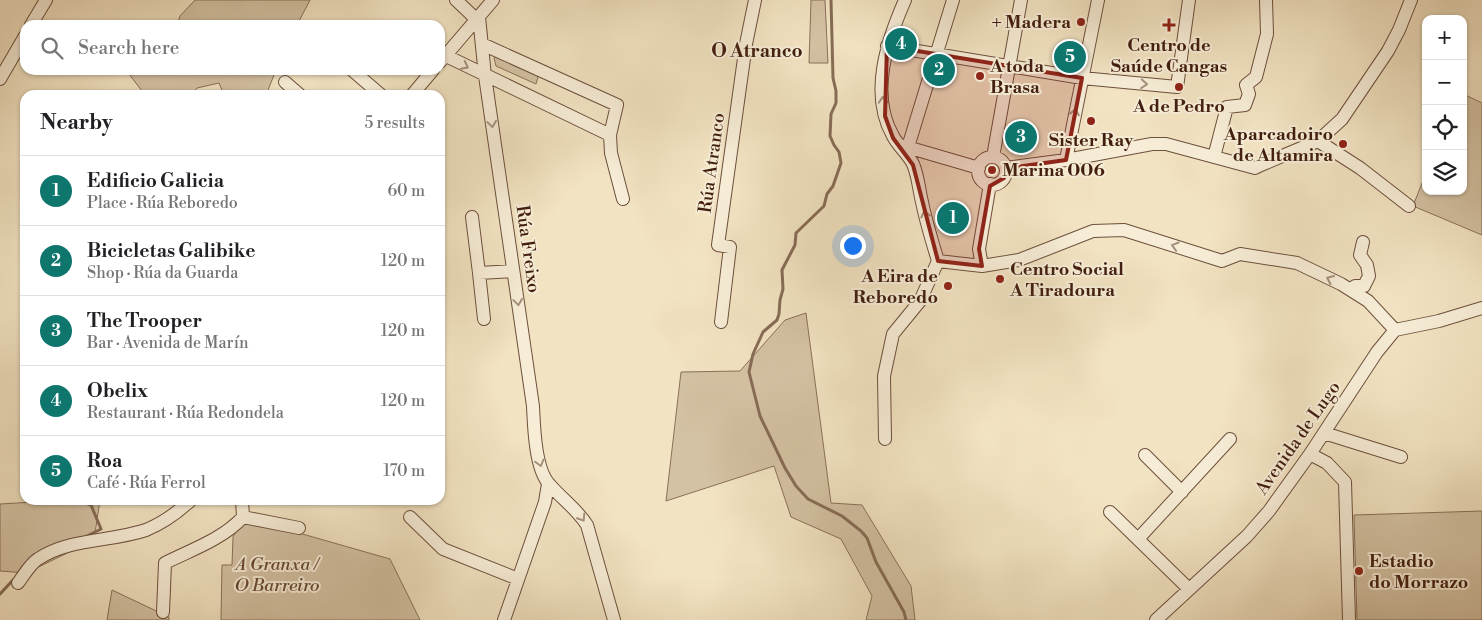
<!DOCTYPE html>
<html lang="en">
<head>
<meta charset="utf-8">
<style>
  body { margin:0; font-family:"Libre Bodoni",serif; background:#f2f2f2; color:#202124 }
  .controls { position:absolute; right:15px; top:15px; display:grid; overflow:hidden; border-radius:10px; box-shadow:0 1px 4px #0004 }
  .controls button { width:45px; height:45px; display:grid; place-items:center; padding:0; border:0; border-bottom:1px solid #e0e0e0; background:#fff; color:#202124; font:25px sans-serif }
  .you { position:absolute; left:852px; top:245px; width:18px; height:18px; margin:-12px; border:4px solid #fff; border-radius:50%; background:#1a73e8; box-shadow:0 0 0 8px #1a73e833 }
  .badge { display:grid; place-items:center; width:32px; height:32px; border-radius:50%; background:#0f766e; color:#fff; font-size:16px; font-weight:700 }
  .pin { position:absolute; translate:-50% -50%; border:2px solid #fff; box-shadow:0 1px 5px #0006 }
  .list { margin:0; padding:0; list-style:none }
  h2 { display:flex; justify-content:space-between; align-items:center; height:65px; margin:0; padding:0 20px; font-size:21px }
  h2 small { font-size:16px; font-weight:400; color:#757577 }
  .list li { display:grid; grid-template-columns:32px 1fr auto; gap:15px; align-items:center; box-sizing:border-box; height:70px; padding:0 20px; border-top:1px solid #e0e0e0 }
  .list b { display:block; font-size:19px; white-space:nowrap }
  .list p { margin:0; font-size:16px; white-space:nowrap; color:#757577 }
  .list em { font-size:16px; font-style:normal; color:#757577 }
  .icon { flex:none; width:28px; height:28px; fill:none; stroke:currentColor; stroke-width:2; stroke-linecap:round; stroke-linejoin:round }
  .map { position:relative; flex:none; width:1482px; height:620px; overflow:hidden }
  .search { position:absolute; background:#fff; box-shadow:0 1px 4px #0004; left:20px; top:20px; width:425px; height:55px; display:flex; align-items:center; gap:12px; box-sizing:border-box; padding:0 18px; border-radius:15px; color:#757577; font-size:19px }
  .panel { position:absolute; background:#fff; box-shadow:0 1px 4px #0004; left:20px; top:90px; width:425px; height:415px; border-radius:15px }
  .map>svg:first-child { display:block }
  .green { fill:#d4c2a4; stroke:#8a705a }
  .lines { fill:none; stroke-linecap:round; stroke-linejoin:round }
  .stream { stroke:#876c56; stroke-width:3 }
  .minor-casing { stroke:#6d4f3c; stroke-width:14 }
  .minor { stroke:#f7edd7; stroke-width:12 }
  .oneway { stroke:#a5907d }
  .marked { fill:#8f2418; fill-opacity:0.2; stroke:#8f2418; stroke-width:4; stroke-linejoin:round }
  .poi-dot { fill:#8f2418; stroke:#f7edd7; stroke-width:2 }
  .labels { text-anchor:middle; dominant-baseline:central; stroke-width:4; stroke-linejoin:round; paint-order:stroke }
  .poi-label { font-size:18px; font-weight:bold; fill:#411e0f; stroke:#f7edd7; text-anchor:start }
  .street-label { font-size:18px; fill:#411e0f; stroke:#f7edd7 }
  .park-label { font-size:18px; font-style:italic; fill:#664734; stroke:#f7edd7 }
  .neighbourhood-label { font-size:19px; font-weight:bold; fill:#411e0f; stroke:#f7edd7 }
</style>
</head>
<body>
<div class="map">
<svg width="1482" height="620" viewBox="0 0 1482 620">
  <rect width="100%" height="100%" fill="#f2e3c2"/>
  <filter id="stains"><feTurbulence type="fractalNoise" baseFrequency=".004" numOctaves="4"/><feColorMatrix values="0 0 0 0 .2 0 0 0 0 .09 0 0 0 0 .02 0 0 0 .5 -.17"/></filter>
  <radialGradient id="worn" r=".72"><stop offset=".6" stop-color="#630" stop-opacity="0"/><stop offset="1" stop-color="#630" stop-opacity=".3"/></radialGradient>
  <!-- green -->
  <path class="green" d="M 195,0 L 310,0 L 297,25 L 177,25 L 180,16 Z
    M 811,0 L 825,0 L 828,63 L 809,63 Z
    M 496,55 L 539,74 L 536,84 L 496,66 L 494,58 Z
    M 126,70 L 276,70 L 266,95 L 224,95 L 219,83 L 197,88 L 191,95 L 145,95 Z
    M 1463,94 L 1482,103 L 1482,235 L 1413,206 L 1426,173 L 1426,191 L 1463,191 Z
    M 806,313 L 831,503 L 862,505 L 911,586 L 915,620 L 866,620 L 872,596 L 841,539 L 791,517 L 774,466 L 666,501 L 681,372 L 740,371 L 785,320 Z
    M 68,500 L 100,500 L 94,540 L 26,573 L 0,571 L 0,504 Z
    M 1482,511 L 1482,620 L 1357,620 L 1354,515 Z
    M 243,517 L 390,559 L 420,620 L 221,620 L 222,565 L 232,565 L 233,537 Z
    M 112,590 L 169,617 L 169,620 L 107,620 Z"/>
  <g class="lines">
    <!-- stream -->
    <path class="stream" d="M 831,0 L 833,78 L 836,91 L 836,103 L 831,114 L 830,136 L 834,145 L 839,152 L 841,163 L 833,186 L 827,194 L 824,206 L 796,233 L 795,245 L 782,270 L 783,289 L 780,300 L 779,314 L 777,320 L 763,332 L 753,354 L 749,372 L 760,416 L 785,468 L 796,486 L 808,499 L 842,516 L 861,531 L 867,538 L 876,562 L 904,612 L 906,620
      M 76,500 L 91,505 L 101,529 L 87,536
      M 0,594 L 13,580"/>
    <defs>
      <path id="minor" d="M 456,0 L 477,20
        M 905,0 C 887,41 869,94 893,136 C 898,146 908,154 913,164 C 918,175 919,190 922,202 C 926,222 932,241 938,261
        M 479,17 L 485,76 L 533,406 C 534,427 535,470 550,485 C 563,500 576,508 587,525 L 614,620
        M 31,25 L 46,0
        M 482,44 L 617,105 L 610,135 L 611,153 L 623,199
        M 887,46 L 1082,78 L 1177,87 L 1189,0
        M 440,53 L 610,135
        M 440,62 L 493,0
        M 352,70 L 381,95
        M 0,79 L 25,36
        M 285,82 L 300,95
        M 412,95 L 433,70
        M 1318,141 L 1360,168 L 1409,206
        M 900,145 L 979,168
        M 908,147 L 953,0
        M 993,157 L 1021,0
        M 1214,157 L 1227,107 L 1245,105 L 1249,94 L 1246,85 L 1256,77 L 1267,34 L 1266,0
        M978 171a14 14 0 1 1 28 0a14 14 0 1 1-28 0Z
        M 1066,160 L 1098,0
        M 1006,168 L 1066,160 L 1152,144 L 1166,144 L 1255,168 L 1261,165 L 1318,141 L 1342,119 L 1388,51 L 1399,30 L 1411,0
        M 472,217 L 479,273 L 513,271
        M 938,261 L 982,266 L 1019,260 L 1093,231 L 1124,230 L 1222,261 L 1240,254 L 1297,263 L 1341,284 L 1368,301 L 1395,330
        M 982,266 L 979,249 L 990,184
        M 479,273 L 484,319
        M 1351,290 L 1355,286 L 1364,286 L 1369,276 L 1367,265 L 1360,255 L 1363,242
        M 721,322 L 730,247 L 718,245 L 746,44 L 755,0
        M 1324,433 L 1401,457
        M 885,439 L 884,376 L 893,334 L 920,301 L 938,261
        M 1310,454 L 1327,463 L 1345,482 L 1349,620
        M 1145,455 L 1182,492
        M 1110,512 L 1189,589
        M 243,517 L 299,528
        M 410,517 L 443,549 L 518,579
        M 1138,539 L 1230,439
        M 18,583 C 24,575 30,564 38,559 C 70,538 110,542 146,530 C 163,523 177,513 191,500
        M 163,612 L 165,563 C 191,550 223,539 243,517 L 242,500
        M 504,620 L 545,502 L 548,484
        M 1156,620 L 1247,536 L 1269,511 L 1310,454 L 1377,352 L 1395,330 L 1439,321 L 1482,308"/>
    </defs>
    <!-- minor casing -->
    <use href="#minor" class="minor-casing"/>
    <!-- minor -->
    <use href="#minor" class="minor"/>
  </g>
  <!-- one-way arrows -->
  <defs><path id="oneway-chevron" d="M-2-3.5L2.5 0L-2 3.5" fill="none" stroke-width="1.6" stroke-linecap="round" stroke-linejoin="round" transform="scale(1.25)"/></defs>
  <g class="oneway">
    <use href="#oneway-chevron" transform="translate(465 66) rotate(27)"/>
    <use href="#oneway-chevron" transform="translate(1144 84) rotate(5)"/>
    <use href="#oneway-chevron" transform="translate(883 100) rotate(-93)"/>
    <use href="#oneway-chevron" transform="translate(1075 112) rotate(-79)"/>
    <use href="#oneway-chevron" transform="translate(492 124) rotate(82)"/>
    <use href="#oneway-chevron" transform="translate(925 214) rotate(-103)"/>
    <use href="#oneway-chevron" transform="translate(1175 246) rotate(-163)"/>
    <use href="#oneway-chevron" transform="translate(1330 279) rotate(-155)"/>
    <use href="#oneway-chevron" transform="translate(518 302) rotate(82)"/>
    <use href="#oneway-chevron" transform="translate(540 463) rotate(75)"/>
    <use href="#oneway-chevron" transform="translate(582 518) rotate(57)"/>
  </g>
  <!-- marked area -->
  <path class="marked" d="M 887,46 L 1082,78 L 1066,160 L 1008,168 L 1004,178 L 990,186 L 979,249 L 982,266 L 938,261 L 913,165 L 893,138 L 885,116 Z"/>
  <!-- markers -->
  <g class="poi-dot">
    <circle cx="1081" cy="22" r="5"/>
    <path d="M1166.5 17.5h5v5h5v5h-5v5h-5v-5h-5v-5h5z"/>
    <circle cx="980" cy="76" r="5"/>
    <circle cx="1179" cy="87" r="5"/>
    <circle cx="1091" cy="121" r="5"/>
    <circle cx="1343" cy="144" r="5"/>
    <circle cx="992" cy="170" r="5"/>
    <circle cx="1000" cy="279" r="5"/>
    <circle cx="948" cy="286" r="5"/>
    <circle cx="1359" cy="571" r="5"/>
  </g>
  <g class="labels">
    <!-- poi labels -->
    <g class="poi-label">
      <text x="1071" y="22" text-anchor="end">+ Madera</text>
      <text x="1169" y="45" text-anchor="middle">Centro de<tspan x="1169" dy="21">Saúde Cangas</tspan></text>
      <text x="990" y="66">A toda<tspan x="990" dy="21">Brasa</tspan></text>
      <text x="1179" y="106" text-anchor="middle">A de Pedro</text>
      <text x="1333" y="134" text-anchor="end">Aparcadoiro<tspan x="1333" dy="21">de Altamira</tspan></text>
      <text x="1091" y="140" text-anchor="middle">Sister Ray</text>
      <text x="1002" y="170">Marina 006</text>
      <text x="1010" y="269">Centro Social<tspan x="1010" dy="21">A Tiradoura</tspan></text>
      <text x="938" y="276" text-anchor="end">A Eira de<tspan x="938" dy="21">Reboredo</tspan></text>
      <text x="1369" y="561">Estadio<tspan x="1369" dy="21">do Morrazo</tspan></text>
    </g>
    <!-- street labels -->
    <g class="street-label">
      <text transform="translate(712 163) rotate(-82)">Rúa Atranco</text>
      <text transform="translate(528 249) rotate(82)">Rúa Freixo</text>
      <text transform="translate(1298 438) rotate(-55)">Avenida de Lugo</text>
    </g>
    <!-- park labels -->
    <g class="park-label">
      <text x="277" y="564">A Granxa /<tspan x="277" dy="21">O Barreiro</tspan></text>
    </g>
    <!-- neighbourhood labels -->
    <g class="neighbourhood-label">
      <text x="757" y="51">O Atranco</text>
    </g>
  </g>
  <rect width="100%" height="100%" filter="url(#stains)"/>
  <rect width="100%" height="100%" fill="url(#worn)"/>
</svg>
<div class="controls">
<button>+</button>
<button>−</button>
<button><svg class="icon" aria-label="locate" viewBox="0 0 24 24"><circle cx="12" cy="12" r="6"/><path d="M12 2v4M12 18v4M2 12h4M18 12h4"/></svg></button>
<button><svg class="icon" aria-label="layers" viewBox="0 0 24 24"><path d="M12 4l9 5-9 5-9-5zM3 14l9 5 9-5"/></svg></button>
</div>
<div class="you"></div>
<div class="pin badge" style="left:953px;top:218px">1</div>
<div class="pin badge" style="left:939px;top:70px">2</div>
<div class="pin badge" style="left:1021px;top:137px">3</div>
<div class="pin badge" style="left:901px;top:44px">4</div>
<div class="pin badge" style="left:1070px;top:57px">5</div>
<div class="search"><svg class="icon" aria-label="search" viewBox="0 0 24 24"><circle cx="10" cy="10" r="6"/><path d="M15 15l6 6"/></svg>Search here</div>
<section class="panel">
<h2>Nearby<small>5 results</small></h2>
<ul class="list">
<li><span class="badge">1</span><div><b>Edificio Galicia</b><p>Place · Rúa Reboredo</p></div><em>60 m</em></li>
<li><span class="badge">2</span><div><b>Bicicletas Galibike</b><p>Shop · Rúa da Guarda</p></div><em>120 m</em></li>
<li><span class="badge">3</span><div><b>The Trooper</b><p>Bar · Avenida de Marín</p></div><em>120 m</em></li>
<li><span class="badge">4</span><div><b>Obelix</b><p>Restaurant · Rúa Redondela</p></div><em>120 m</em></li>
<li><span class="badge">5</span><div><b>Roa</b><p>Café · Rúa Ferrol</p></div><em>170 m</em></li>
</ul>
</section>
</div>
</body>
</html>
